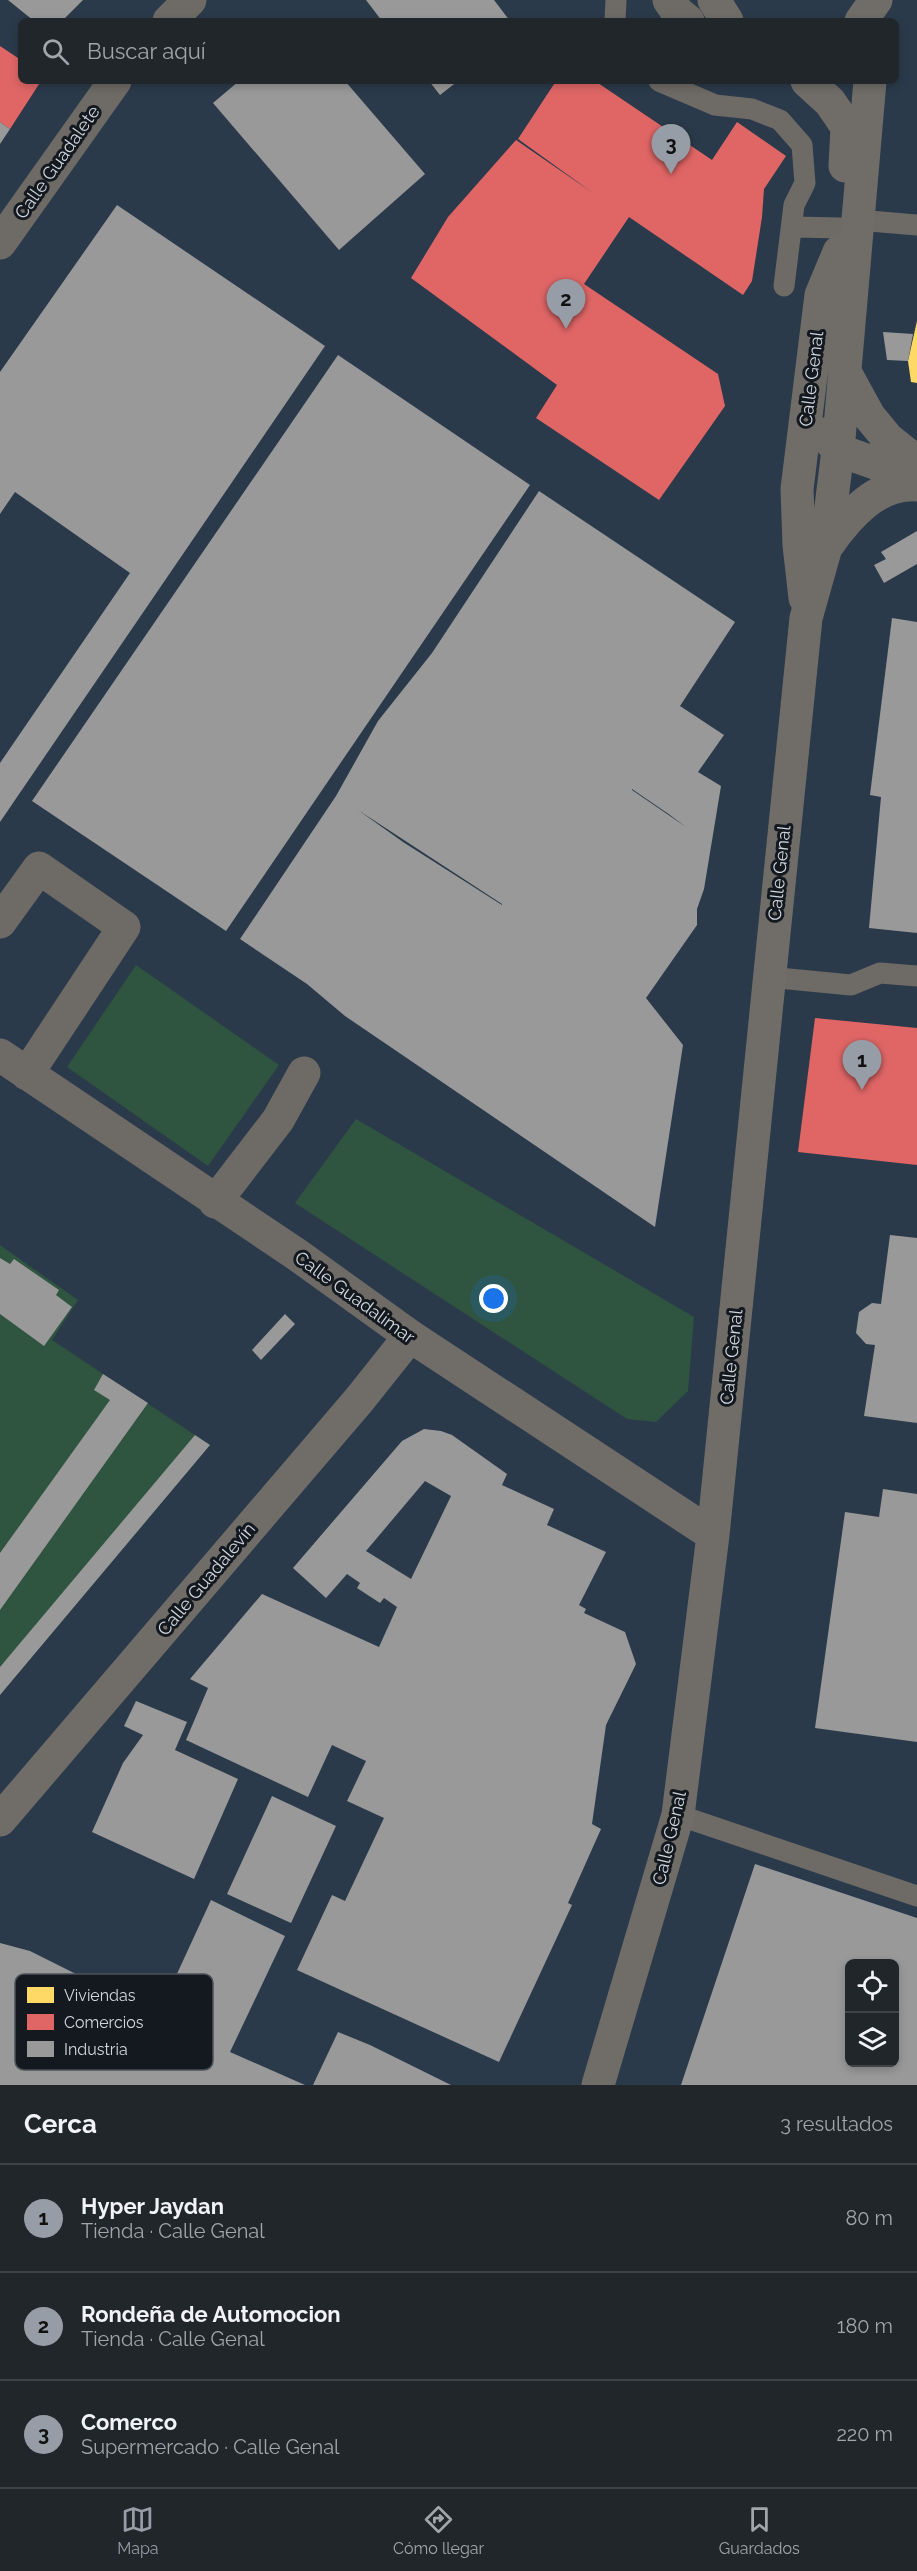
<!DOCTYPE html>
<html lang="es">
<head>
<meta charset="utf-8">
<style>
  body { margin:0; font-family:Raleway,sans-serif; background:#292e33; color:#f1f3f6 }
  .controls { position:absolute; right:18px; bottom:18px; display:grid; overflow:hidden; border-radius:9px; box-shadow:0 3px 9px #0003 }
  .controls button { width:54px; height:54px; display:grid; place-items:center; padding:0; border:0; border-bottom:2px solid #3e4347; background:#21262b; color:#f1f3f6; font:30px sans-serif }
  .you { position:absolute; left:494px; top:1299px; width:21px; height:21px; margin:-15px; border:4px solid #fff; border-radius:50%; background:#1a73e8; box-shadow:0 0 0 9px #1a73e833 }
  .badge { display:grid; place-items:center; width:39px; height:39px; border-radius:50%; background:#979da6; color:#111; font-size:20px; font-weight:700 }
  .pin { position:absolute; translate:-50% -50px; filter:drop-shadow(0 2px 3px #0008) }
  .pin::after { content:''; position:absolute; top:32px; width:21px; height:18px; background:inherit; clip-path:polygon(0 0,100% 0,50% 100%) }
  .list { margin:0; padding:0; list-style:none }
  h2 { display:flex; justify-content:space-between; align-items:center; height:78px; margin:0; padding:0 24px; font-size:26px }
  h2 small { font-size:20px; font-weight:400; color:#a2a5a9 }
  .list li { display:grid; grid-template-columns:39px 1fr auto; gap:18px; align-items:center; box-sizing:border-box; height:108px; padding:0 24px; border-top:2px solid #3e4347 }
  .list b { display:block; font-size:22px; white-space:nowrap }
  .list p { margin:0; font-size:20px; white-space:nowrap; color:#a2a5a9 }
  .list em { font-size:20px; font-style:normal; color:#a2a5a9 }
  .icon { flex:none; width:33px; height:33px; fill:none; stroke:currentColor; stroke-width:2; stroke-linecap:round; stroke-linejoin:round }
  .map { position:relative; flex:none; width:917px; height:2085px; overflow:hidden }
  .search { position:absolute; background:#21262b; box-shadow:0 3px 9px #0003; left:18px; right:18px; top:18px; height:66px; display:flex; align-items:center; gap:15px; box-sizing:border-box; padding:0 21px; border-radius:9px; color:#a2a5a9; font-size:22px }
  .sheet { height:402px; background:#21262b }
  nav { display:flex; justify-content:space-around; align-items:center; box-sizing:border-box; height:84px; border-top:2px solid #3e4347; background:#21262b; font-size:16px; color:#a2a5a9 }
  nav a { display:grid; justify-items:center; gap:3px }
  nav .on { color:#979da6 }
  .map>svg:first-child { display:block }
  .built { fill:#2b3a4a; fill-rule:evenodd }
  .green { fill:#2f543f }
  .homes { fill:#ffd966 }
  .shops { fill:#e06666 }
  .industry { fill:#999; fill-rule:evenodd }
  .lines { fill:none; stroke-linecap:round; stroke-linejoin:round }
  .lane { stroke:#6e6a66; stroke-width:21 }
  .street { stroke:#6e6a66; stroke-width:33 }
  .secondary { stroke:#706d69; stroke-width:33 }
  .labels { text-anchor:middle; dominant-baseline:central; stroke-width:6; stroke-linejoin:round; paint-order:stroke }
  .street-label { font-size:18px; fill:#d0d7e0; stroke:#14191f }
  .key { fill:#14191f; stroke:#4c5259; stroke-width:1.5 }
  .key-label { font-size:16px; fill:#d0d7e0 }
</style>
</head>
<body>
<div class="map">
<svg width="917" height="2085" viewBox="0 0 917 2085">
  <rect width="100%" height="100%" fill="#2c3239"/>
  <!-- built -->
  <path class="built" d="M 0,0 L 917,0 L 917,2085 L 0,2085 ZM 21,21 L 896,21 L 896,81 L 21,81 ZM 850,1964 L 894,1964 L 894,2062 L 850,2062 Z"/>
  <!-- green -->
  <path class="green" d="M 136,965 L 279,1065 L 208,1166 L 67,1067 Z
    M 356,1119 L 694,1317 L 688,1391 L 656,1422 L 627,1419 L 295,1203 Z
    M 0,1245 L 78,1300 L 52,1340 L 210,1445 L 0,1695 Z"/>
  <!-- homes -->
  <path class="homes" d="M 917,321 L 917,383 L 911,382 L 908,361 Z"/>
  <!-- shops -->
  <path class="shops" d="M 0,46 L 21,60 L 21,81 L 41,81 L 10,129 L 0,122 Z
    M 556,81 L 595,81 L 712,160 L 737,122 L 786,156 L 764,189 L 762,217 L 752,281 L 743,295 L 629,217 L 584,284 L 718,374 L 725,406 L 659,500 L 536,418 L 557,385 L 411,278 L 448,217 L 516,140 L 593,193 L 518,139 Z
    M 815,1018 L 917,1028 L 917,1165 L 798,1152 Z"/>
  <!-- industry -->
  <path class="industry" d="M 8,0 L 83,0 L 62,21 L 34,21 Z
    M 366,0 L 494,0 L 510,21 L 382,21 Z
    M 239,81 L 345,81 L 425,174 L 339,250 L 213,103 Z
    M 429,81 L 458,81 L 440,95 Z
    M 0,122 L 10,129 L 0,144 Z
    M 117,205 L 325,346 L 0,822 L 0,763 L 130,573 L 15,492 L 0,514 L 0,372 Z
    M 883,332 L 913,334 L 908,361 L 887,360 Z
    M 338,355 L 530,485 L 226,931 L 32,801 Z
    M 539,491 L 735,622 L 680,706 L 724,735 L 698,772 L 721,786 L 704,889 L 697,909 L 697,925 L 646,998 L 683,1045 L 655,1227 L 345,1016 L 307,984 L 240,939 L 336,796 L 378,721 L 432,653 ZM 632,789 L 670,815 L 686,827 L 632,790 ZM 358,810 L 502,904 L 502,905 L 403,842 Z
    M 917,531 L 917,564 L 884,583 L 874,565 L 886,559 L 881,552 Z
    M 892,618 L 917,622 L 917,933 L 869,928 L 881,797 L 870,795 Z
    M 890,1235 L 917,1238 L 917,1423 L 864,1416 L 875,1345 L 866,1344 L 856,1333 L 859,1312 L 872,1303 L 881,1304 Z
    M 0,1258 L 10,1264 L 14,1259 L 59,1290 L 56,1295 L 72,1307 L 44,1346 L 0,1314 Z
    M 285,1314 L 295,1324 L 261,1360 L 252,1350 Z
    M 103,1374 L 148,1403 L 0,1610 L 0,1553 L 110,1400 L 94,1390 Z
    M 424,1429 L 441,1431 L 452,1435 L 507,1474 L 502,1485 L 554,1509 L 547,1525 L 606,1552 L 579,1605 L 586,1609 L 584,1613 L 625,1632 L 636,1664 L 606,1725 L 592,1824 L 601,1829 L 568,1903 L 572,1905 L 499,2062 L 297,1970 L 332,1895 L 345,1901 L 384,1818 L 347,1801 L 366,1761 L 332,1745 L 308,1797 L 186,1740 L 208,1688 L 190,1679 L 262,1594 L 379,1647 L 397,1607 L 384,1598 L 380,1603 L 357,1588 L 360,1583 L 347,1574 L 326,1598 L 293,1568 L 402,1441 ZM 425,1481 L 451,1496 L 411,1579 L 366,1551 Z
    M 195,1435 L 210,1445 L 0,1695 L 0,1667 Z
    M 883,1489 L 917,1494 L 917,1742 L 815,1728 L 845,1512 L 879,1517 Z
    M 136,1701 L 187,1722 L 175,1750 L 238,1779 L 194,1879 L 92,1832 L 123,1763 L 143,1735 L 124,1726 Z
    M 272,1796 L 336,1826 L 291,1923 L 227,1894 Z
    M 755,1864 L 917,1918 L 917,2085 L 681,2085 ZM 849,1964 L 894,1964 L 894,2062 L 849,2062 Z
    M 211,1900 L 285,1936 L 230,2052 L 305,2085 L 0,2085 L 0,1943 L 30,1951 L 158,2015 Z
    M 338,2032 L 370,2045 L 451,2085 L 313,2085 Z"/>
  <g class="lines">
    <!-- lane -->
    <path class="lane" d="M 615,21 L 616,0
      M 659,81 L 715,105 L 752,109 L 780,120 L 802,145 L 805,183 L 794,205 L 784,286
      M 858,220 L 917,225
      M 793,227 L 841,228
      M 768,977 L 851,985 L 880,973 L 917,976
      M 678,1815 L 917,1896"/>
    <!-- street -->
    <path class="street" d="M 669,0 L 678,13 L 688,21
      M 169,21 L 190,0
      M 0,243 L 115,81
      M 0,922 L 39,868 L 124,927 L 27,1074
      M 0,1055 L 296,1254 L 410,1336
      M 215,1202 L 278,1120 L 304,1073"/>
    <!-- secondary -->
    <path class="secondary" d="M 714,0 L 727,21
      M 861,21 L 876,0
      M 807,81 L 830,102 L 847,127 L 845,166
      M 845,372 L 869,416 L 888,439 L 917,462
      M 824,434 L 838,450 L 917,478
      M 827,546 C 848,516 877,482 917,485
      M 805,598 L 799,545 L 797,489 L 821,295 L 839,252
      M 0,1820 L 359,1400 L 410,1336 L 713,1535
      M 598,2085 L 678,1815 L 713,1535 L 806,618 L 826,547 L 838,450 L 870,81"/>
  </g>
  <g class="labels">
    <!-- street labels -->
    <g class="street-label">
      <text transform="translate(57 162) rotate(-55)">Calle Guadalete</text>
      <text transform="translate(811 379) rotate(-83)">Calle Genal</text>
      <text transform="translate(779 873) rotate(-84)">Calle Genal</text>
      <text transform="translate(355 1297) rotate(36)">Calle Guadalimar</text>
      <text transform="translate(731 1357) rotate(-84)">Calle Genal</text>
      <text transform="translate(206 1579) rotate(-50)">Calle Guadalevín</text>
      <text transform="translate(669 1838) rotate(-77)">Calle Genal</text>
    </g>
  </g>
  <!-- legend -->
  <rect x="15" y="1974" width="198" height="96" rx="9" class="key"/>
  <rect x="27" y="1987" width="27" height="16" fill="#ffd966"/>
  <rect x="27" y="2014" width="27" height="16" fill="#e06666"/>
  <rect x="27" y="2041" width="27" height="16" fill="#999"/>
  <g class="key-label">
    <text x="64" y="2001">Viviendas</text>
    <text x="64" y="2028">Comercios</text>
    <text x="64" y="2055">Industria</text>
  </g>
</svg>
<div class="controls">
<button><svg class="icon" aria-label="locate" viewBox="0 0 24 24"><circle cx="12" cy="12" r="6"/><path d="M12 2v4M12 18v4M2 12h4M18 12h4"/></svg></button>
<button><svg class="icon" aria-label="layers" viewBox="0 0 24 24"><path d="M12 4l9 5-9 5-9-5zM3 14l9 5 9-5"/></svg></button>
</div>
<div class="you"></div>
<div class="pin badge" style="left:862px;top:1090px">1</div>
<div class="pin badge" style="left:566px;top:329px">2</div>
<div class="pin badge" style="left:671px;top:174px">3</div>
<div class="search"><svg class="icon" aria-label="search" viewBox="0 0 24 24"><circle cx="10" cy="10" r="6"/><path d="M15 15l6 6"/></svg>Buscar aquí</div>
</div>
<section class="sheet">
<h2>Cerca<small>3 resultados</small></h2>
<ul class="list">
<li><span class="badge">1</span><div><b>Hyper Jaydan</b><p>Tienda · Calle Genal</p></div><em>80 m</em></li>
<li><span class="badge">2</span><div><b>Rondeña de Automocion</b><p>Tienda · Calle Genal</p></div><em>180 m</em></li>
<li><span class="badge">3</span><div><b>Comerco</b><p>Supermercado · Calle Genal</p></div><em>220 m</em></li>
</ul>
</section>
<nav>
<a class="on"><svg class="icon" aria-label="map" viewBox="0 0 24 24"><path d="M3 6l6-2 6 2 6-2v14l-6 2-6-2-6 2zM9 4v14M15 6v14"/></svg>Mapa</a>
<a><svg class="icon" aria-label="directions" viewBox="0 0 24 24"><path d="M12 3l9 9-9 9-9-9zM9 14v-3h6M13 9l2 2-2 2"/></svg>Cómo llegar</a>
<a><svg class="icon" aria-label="saved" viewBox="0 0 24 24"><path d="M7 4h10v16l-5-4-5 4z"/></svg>Guardados</a>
</nav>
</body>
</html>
